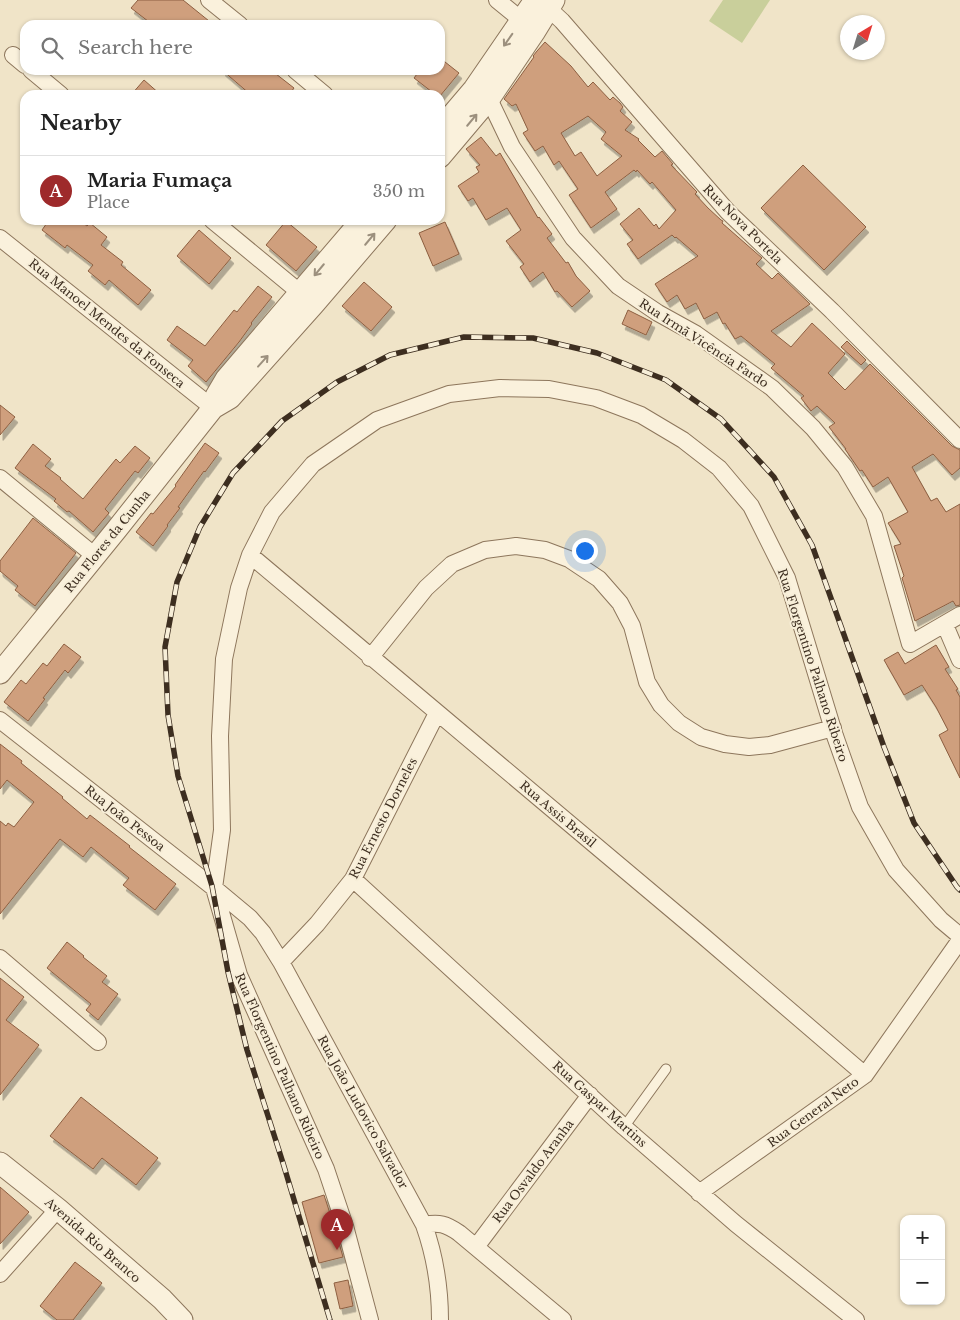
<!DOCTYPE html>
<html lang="en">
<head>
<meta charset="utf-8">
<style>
  body { margin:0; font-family:"Libre Baskerville",serif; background:#f2f2f2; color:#222 }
  .controls { position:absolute; right:15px; bottom:15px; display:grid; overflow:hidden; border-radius:10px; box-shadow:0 1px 4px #0004 }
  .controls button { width:45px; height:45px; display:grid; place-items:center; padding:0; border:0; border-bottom:1px solid #e0e0e0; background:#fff; color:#222; font:25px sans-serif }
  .compass { position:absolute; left:840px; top:15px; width:45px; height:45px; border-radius:50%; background:#fff; box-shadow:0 1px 4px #0004; rotate:38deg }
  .you { position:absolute; left:584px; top:550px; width:18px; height:18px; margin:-12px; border:4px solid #fff; border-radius:50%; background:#1a73e8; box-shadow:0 0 0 8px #1a73e833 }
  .badge { display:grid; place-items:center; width:32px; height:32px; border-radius:50%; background:#9e2a2b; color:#fff; font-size:16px; font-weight:700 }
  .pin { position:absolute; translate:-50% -41px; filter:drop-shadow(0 1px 2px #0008) }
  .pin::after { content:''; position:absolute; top:26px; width:18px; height:15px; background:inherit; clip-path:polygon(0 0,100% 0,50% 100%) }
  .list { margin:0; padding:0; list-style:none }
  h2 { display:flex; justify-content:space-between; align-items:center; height:65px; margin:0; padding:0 20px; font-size:21px }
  h2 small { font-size:16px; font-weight:400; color:#767676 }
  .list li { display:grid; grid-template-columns:32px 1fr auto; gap:15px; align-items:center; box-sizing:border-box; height:70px; padding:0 20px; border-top:1px solid #e0e0e0 }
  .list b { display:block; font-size:19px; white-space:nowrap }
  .list p { margin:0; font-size:16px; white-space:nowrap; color:#767676 }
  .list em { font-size:16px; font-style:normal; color:#767676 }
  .icon { flex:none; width:28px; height:28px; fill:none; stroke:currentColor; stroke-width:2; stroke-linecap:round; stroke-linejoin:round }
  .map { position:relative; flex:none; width:960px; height:1320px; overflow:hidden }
  .search { position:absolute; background:#fff; box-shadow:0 1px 4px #0004; left:20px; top:20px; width:425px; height:55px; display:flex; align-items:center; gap:12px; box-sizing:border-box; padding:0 18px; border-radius:15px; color:#767676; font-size:19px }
  .panel { position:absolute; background:#fff; box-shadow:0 1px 4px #0004; left:20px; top:90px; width:425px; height:135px; border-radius:15px }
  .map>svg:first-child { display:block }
  .green { fill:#c9cf9b }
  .building { fill:#cf9f7d; stroke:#8d5f41; fill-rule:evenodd; filter:url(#shadow) }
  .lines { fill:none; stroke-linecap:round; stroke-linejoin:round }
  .service-casing { stroke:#8d765c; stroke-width:11 }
  .minor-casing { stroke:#8d765c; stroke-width:18 }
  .tertiary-casing { stroke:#8d765c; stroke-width:23 }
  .service { stroke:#faf1dc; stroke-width:9 }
  .minor { stroke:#faf1dc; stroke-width:16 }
  .tertiary { stroke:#faf1dc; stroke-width:21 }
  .rail-casing { stroke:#3d2e20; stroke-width:5.5 }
  .rail { stroke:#f7eed8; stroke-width:4; stroke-dasharray:11; stroke-linecap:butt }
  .oneway { stroke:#9c907e }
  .labels { text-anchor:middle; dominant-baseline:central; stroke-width:4; stroke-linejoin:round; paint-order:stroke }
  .street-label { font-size:12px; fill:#3d2e20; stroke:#f7eed8 }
</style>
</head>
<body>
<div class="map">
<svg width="960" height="1320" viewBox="0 0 960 1320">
  <defs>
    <filter id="shadow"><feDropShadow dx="3" dy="5.5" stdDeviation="0" flood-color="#0004"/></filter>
  </defs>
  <rect width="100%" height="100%" fill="#f0e4c8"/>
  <!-- green -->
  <path class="green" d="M 723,0 L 770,0 L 742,43 L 709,21 Z"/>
  <!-- building -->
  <path class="building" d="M 138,0 L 183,0 L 214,25 L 153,25 L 131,8 Z
    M 545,42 L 571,66 L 588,87 L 593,82 L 610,100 L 613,97 L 620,103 L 623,107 L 620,111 L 632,122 L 625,130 L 639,139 L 638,140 L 655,157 L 662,151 L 673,164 L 671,165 L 697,192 L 695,194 L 708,208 L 721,220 L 723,221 L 722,223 L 762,258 L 756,264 L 772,279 L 778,273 L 810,304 L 771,331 L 791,347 L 812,323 L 845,354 L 828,373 L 845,390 L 870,364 L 952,446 L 960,450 L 960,468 L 952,475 L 933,454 L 912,467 L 931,501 L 937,498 L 946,512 L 960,504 L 960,605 L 956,606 L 953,601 L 915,621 L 902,578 L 904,576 L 894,546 L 901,544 L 888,523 L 908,512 L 888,477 L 873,487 L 862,470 L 860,471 L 845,449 L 846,449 L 829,427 L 835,423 L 817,406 L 811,411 L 801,398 L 804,396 L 771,368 L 775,364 L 741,336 L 735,339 L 725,323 L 723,324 L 717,312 L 704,319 L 696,303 L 685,309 L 677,295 L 667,302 L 655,284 L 698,256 L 676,237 L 675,238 L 672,235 L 638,259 L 627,244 L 633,240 L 620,224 L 639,208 L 654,226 L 656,224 L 659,229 L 676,210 L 652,182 L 650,184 L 637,170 L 636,172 L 634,170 L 605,192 L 617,209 L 591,228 L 569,195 L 578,189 L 559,161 L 554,165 L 543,146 L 535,151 L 523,133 L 528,130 L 516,104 L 512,106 L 504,99 L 534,57 L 533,56 L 537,51 ZM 588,116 L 606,132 L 601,139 L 622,156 L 597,176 L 581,152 L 575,156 L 561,133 Z
    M 440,58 L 459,73 L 440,96 L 440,95 L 436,95 L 414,78 L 420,70 L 440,70 Z
    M 222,70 L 271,70 L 294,88 L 289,95 L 251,95 Z
    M 144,80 L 161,95 L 131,95 Z
    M 481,137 L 496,156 L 500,153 L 538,218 L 539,217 L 552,234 L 547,238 L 566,263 L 568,262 L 576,276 L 590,291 L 572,307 L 557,291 L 555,292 L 543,272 L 530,282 L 520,267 L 524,264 L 506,241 L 521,230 L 507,208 L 486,220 L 473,198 L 468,201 L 458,186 L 479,172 L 476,167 L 480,165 L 466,149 Z
    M 803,165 L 866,227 L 824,270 L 761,208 Z
    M 49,220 L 79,220 L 87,226 L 90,223 L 107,237 L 101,245 L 123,262 L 121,265 L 151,290 L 138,305 L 109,280 L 105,285 L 88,271 L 93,265 L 67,245 L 65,248 L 42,230 Z
    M 286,221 L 317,247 L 296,271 L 266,245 Z
    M 445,222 L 459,254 L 433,266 L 419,233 Z
    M 199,230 L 231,258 L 209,284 L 177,256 Z
    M 364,282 L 392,307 L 371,331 L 342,306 Z
    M 258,286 L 272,297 L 251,323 L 252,324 L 239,342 L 206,382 L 188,366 L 193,360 L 167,340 L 177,326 L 205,346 L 234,310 L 237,312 Z
    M 628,310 L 652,322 L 646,335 L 622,324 Z
    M 847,341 L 866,360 L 861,365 L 841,347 Z
    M 0,405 L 15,417 L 0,435 Z
    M 205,443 L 219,453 L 205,472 L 204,471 L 178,507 L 180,508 L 167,525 L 168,526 L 153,546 L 136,532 L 151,513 L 153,514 L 176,486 L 175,485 Z
    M 33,444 L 51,459 L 45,466 L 61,478 L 60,479 L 83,499 L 116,459 L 120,463 L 135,446 L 150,458 L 138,473 L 135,471 L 105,509 L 109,513 L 93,532 L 69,511 L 67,512 L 54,501 L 56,499 L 15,468 Z
    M 33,518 L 76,553 L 35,606 L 15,590 L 18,586 L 0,571 L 0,561 Z
    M 64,644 L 81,657 L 68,673 L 65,670 L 43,698 L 45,699 L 28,721 L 4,702 L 21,680 L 26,684 L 43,663 L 47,666 Z
    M 936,645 L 949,667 L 945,669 L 958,689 L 956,690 L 960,697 L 960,778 L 939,735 L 948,730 L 936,707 L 922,685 L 904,695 L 884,660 L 898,652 L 905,664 Z
    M 0,744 L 22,761 L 21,763 L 63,797 L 62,798 L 87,819 L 90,815 L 130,846 L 129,847 L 176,884 L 155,910 L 123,885 L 129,878 L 91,847 L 83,857 L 60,839 L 0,914 L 0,821 L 6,826 L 8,823 L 14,827 L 34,802 L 7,780 L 0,789 Z
    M 67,942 L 84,956 L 83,957 L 107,976 L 102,982 L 118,994 L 98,1020 L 86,1010 L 91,1004 L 47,968 Z
    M 0,978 L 24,997 L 6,1020 L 39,1045 L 0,1095 Z
    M 81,1097 L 158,1158 L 136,1185 L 102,1158 L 93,1169 L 50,1136 Z
    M 0,1187 L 29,1212 L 0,1244 Z
    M 324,1195 L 335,1229 L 343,1257 L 319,1263 L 302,1202 Z
    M 75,1262 L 102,1283 L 73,1320 L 57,1320 L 40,1306 Z
    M 348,1280 L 353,1306 L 340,1309 L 334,1283 Z"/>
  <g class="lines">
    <defs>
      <path id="service" d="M 624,1127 L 666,1069"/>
      <path id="minor" d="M 209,0 L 240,25
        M 497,0 L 530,27
        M 539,3 L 549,9 L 562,21 L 728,212 L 832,311 L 960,440
        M 13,55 L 25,65
        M 31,70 L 61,95
        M 295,70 L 325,95
        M 480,93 L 489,99 L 512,147 L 573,238 L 618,286 L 658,313 L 696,334 L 772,388 L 813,428 L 845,467 L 874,516 L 910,644 L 960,615
        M 212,220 L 309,300
        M 0,238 L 213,408
        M 0,478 L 95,556
        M 250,555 L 702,935 L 865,1075
        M 945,625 L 960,660
        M 370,658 L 426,588 L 452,564 L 485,550 L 516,546 L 545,550 L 569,559 L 599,579 L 620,603 L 632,626 L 647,682 L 661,705 L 679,723 L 701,737 L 725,744 L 749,747 L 770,745 L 833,728
        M 0,720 L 214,888 L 250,918 L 263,933 L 281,962 L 424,1225 C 435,1256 440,1287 440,1320
        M 353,879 L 624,1127 L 736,1224 L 856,1320
        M 0,958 L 98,1042
        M 281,962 L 317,924 L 353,879 L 437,713
        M 699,1193 L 865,1075 L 960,940
        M 424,1225 C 439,1222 446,1224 459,1233 L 563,1320
        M 476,1247 L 590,1095
        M 0,1274 L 58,1209
        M 370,1320 L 345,1226 L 326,1169 L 239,975 L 214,888 L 222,830 L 220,736 L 224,659 L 239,588 L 250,555 L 272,512 L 313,464 L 377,420 L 449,394 L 500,388 L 549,389 L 596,398 L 641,415 L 683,440 L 719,468 L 751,506 L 787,578 L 835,736 L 860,807 L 896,870 L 941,920 L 960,936"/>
      <path id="tertiary" d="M 440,129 L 474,89 L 535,0
        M 440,157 L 489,99 L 535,31 L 554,0
        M 216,396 L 226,379 L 362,220
        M 0,673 L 117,529 L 213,408 L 230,398 L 314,304 L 386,220
        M 0,1163 L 58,1209 L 162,1299 L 182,1320"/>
    </defs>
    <!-- service casing -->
    <use href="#service" class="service-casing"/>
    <!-- minor casing -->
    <use href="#minor" class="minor-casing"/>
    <!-- tertiary casing -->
    <use href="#tertiary" class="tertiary-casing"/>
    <!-- service -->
    <use href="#service" class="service"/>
    <!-- minor -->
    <use href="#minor" class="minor"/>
    <!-- tertiary -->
    <use href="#tertiary" class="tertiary"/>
    <defs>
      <path id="rail" d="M 330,1320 L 283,1163 L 247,1050 L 228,972 L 212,886 L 178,776 L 168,715 L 165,647 L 177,582 L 200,527 L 233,473 L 282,421 L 337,382 L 390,355 L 464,337 L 533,338 L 597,353 L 666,380 L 721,419 L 774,477 L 812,545 L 884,747 L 914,823 L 957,887 L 960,890"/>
    </defs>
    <!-- rail casing -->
    <use href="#rail" class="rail-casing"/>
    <!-- rail -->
    <use href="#rail" class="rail"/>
  </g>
  <!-- one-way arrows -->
  <defs><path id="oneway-shaft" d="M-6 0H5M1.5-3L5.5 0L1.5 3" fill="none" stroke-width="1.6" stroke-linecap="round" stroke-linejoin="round" transform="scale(1.25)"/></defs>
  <g class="oneway">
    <use href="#oneway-shaft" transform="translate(508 40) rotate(125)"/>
    <use href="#oneway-shaft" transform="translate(472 120) rotate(-50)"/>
    <use href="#oneway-shaft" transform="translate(370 239) rotate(-50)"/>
    <use href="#oneway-shaft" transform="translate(319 270) rotate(130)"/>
    <use href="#oneway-shaft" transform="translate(263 361) rotate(-48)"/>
  </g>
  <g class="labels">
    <!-- street labels -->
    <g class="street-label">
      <text transform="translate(743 224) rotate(45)">Rua Nova Portela</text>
      <text transform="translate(107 323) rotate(39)">Rua Manoel Mendes da Fonseca</text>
      <text transform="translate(704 343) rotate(33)">Rua Irmã Vicência Fardo</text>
      <text transform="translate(107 541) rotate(-51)">Rua Flores da Cunha</text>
      <text transform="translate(813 665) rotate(72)">Rua Florgentino Palhano Ribeiro</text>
      <text transform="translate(558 814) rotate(40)">Rua Assis Brasil</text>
      <text transform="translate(125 818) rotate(38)">Rua João Pessoa</text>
      <text transform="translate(383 818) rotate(-63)">Rua Ernesto Dorneles</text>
      <text transform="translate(280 1066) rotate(66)">Rua Florgentino Palhano Ribeiro</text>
      <text transform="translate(600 1104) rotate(42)">Rua Gaspar Martins</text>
      <text transform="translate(363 1112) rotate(61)">Rua João Ludovico Salvador</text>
      <text transform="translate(813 1112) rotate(-36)">Rua General Neto</text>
      <text transform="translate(533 1171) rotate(-53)">Rua Osvaldo Aranha</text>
      <text transform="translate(93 1240) rotate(41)">Avenida Rio Branco</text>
    </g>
  </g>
</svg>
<div class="controls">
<button>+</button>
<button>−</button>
</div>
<svg class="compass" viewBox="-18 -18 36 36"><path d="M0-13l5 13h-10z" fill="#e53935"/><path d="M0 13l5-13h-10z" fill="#767676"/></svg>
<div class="you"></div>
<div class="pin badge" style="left:337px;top:1250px">A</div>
<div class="search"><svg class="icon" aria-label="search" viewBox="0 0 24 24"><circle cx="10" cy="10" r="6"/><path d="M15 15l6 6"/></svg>Search here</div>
<section class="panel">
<h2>Nearby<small></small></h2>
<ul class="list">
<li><span class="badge">A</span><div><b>Maria Fumaça</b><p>Place</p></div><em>350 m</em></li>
</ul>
</section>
</div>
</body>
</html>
